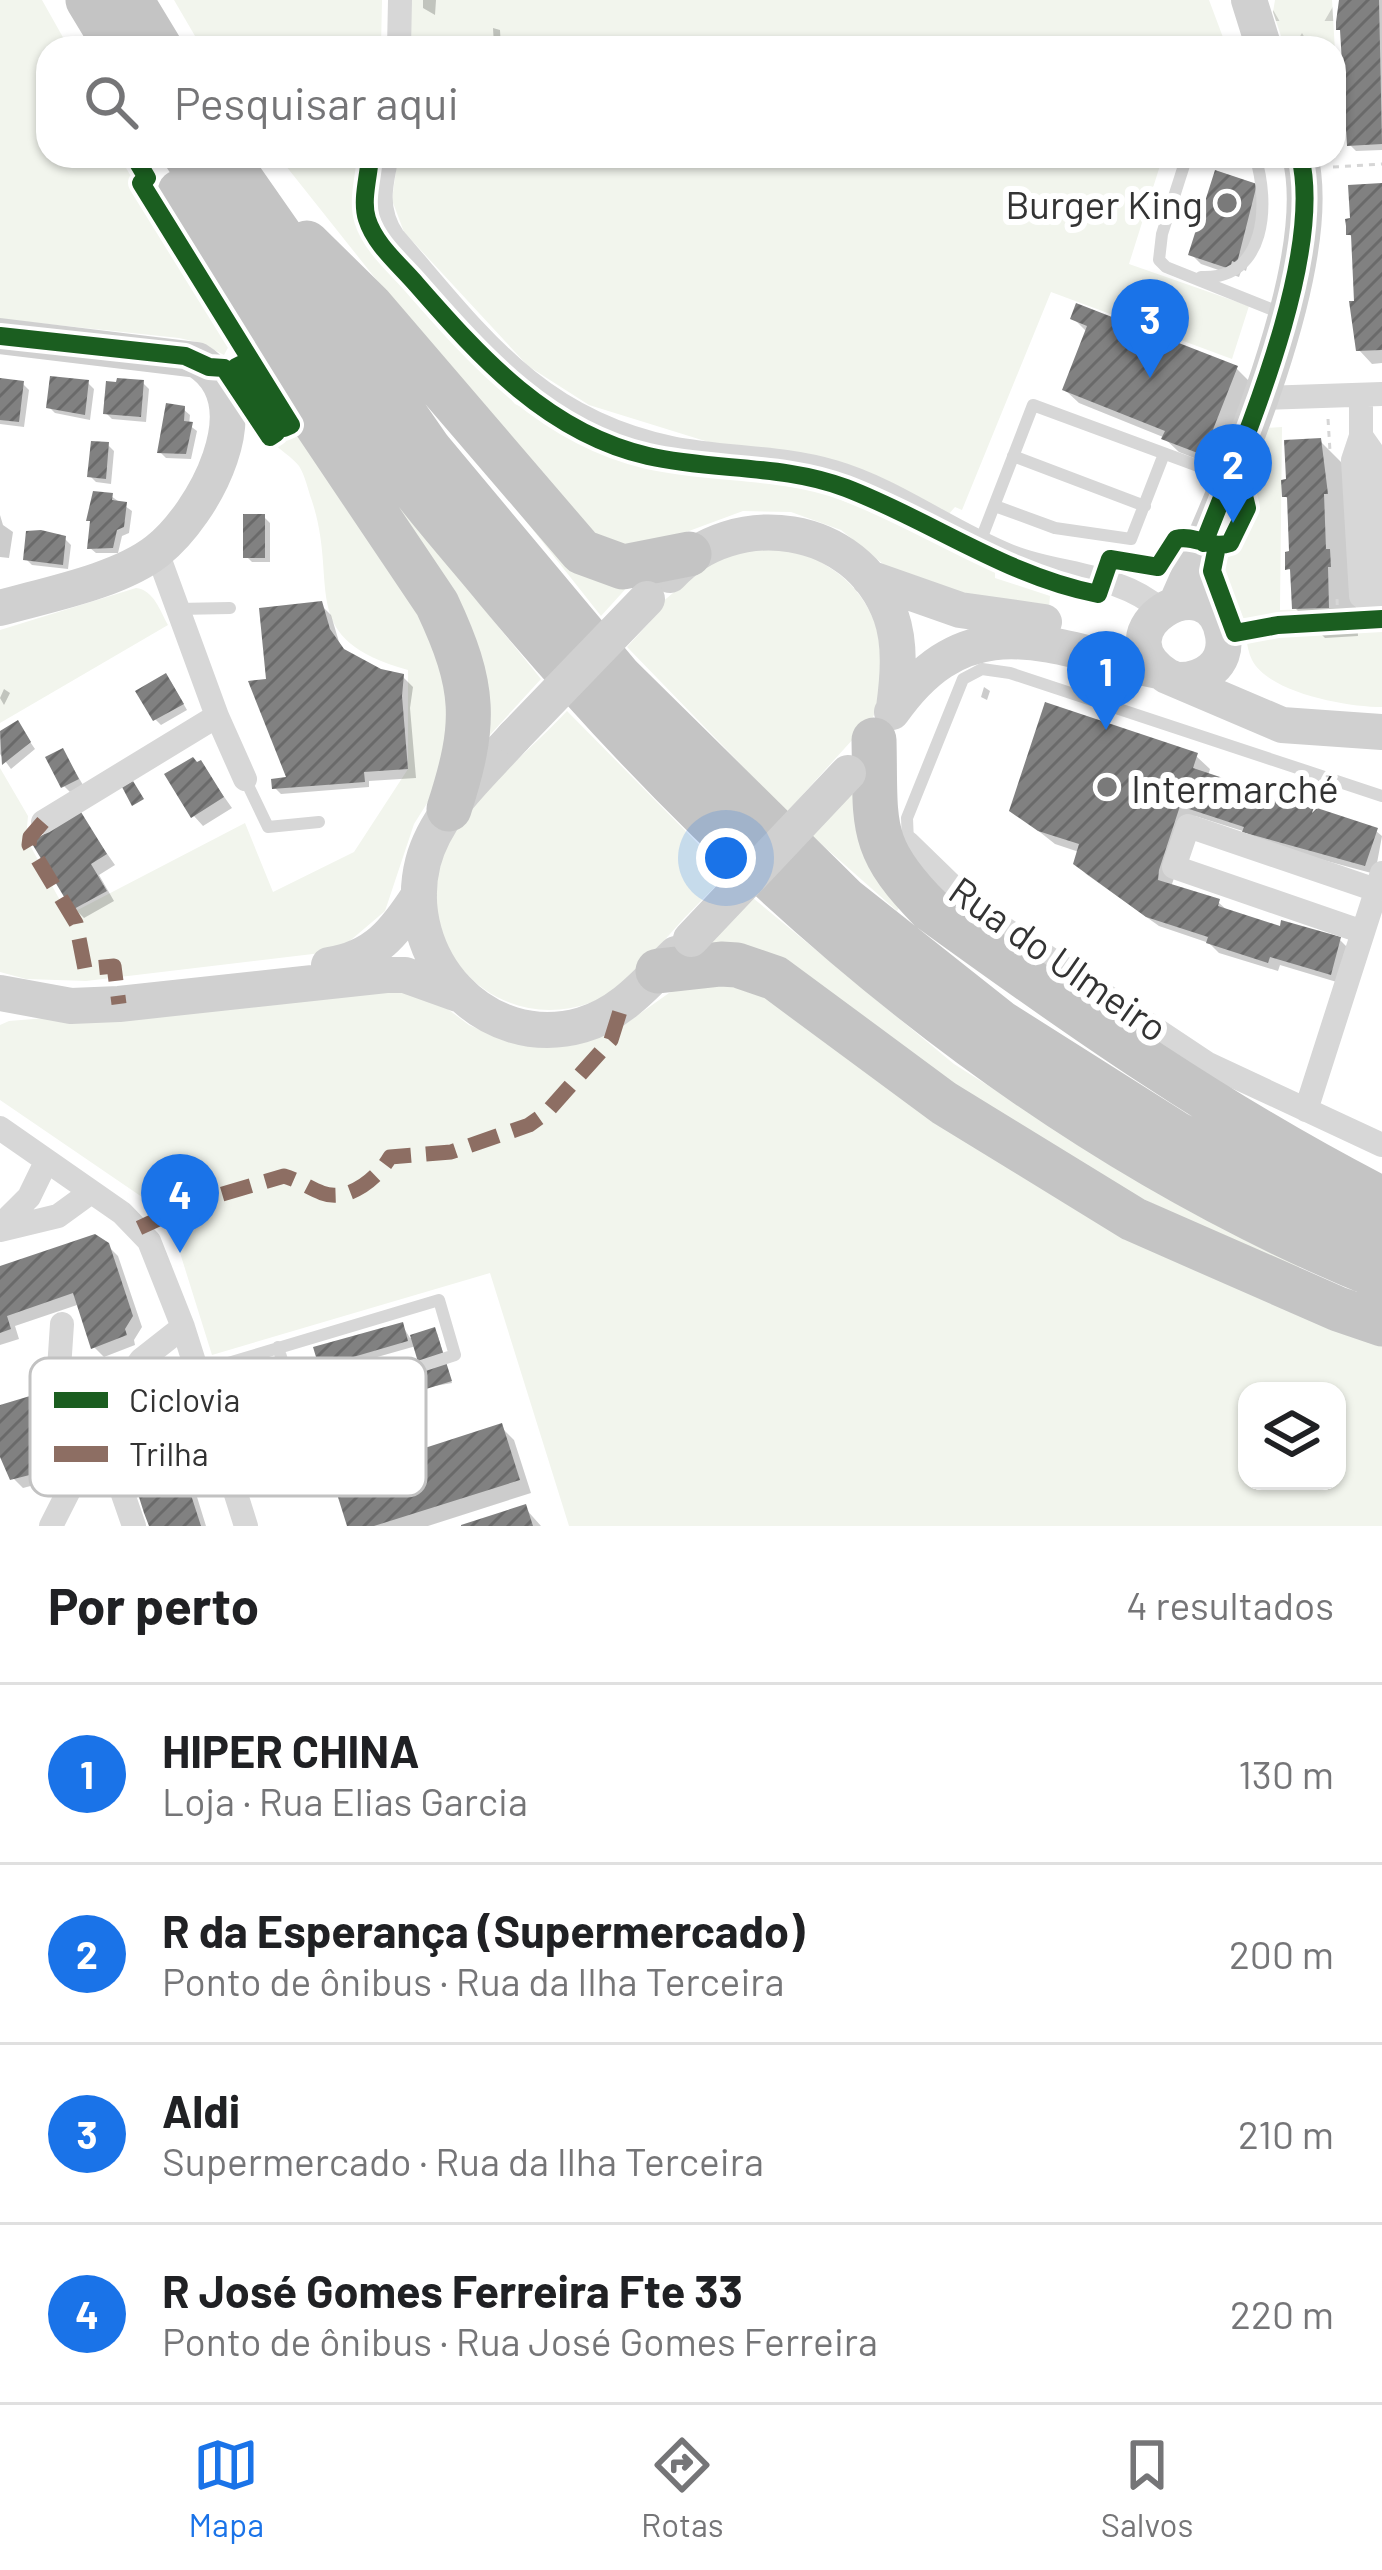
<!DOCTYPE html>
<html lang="pt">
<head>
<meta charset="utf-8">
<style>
  body { margin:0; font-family:Barlow,sans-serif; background:#f6f6f6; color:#202124 }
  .controls { position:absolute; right:36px; bottom:36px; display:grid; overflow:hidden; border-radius:24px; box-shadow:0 3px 9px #0004 }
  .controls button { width:108px; height:108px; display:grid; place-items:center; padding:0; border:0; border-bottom:3px solid #e0e0e0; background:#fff; color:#202124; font:60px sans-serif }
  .you { position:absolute; left:726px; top:858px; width:42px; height:42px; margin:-30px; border:9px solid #fff; border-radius:50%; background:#1a73e8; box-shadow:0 0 0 18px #1a73e833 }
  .badge { display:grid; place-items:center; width:78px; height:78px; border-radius:50%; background:#1a73e8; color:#fff; font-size:39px; font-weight:700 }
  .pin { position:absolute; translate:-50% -99px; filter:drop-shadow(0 3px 6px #0008) }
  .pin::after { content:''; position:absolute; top:63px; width:42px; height:36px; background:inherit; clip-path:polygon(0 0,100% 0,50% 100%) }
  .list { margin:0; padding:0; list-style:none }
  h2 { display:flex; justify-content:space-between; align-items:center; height:156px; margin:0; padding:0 48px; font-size:51px }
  h2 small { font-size:39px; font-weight:400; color:#757577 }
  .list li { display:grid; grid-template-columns:78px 1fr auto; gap:36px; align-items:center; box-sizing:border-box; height:180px; padding:0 48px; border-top:3px solid #e0e0e0 }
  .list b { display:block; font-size:45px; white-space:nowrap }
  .list p { margin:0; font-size:39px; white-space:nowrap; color:#757577 }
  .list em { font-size:39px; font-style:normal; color:#757577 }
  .icon { flex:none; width:66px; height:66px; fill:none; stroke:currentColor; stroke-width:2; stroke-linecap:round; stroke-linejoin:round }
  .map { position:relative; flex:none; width:1382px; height:1526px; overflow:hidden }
  .search { position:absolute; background:#fff; box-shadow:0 3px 9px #0004; left:36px; right:36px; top:36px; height:132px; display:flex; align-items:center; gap:30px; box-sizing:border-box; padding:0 42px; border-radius:36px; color:#757577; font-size:45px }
  .sheet { height:876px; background:#fff }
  nav { display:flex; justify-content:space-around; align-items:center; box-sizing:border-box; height:168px; border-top:3px solid #e0e0e0; background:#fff; font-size:33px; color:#757577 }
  nav a { display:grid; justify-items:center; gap:6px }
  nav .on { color:#1a73e8 }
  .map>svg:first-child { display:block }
  .green { fill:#f2f5ed; fill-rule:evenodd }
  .forest { fill:url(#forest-firs) }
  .shadow { fill:#0003 }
  .building { fill:url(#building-hatch) }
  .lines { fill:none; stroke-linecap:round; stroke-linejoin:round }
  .path { stroke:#d6d6d6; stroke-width:3; stroke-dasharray:6 6; stroke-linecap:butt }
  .lane { stroke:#d7d7d7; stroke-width:12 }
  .street { stroke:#d7d7d7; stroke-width:24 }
  .secondary { stroke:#d0d0d0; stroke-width:36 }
  .highway { stroke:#c4c4c4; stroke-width:45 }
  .secondary-bridge { stroke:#d0d0d0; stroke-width:36 }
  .quiet { stroke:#8d6e63; stroke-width:15; stroke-dasharray:30 15; stroke-linecap:butt }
  .cycleway-casing { stroke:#fff; stroke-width:26 }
  .cycleway { stroke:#1b5e20; stroke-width:18 }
  .poi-dot { fill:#7a7a7a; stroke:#fff; stroke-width:4.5 }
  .labels { text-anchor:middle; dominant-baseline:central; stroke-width:12; stroke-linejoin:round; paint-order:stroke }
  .poi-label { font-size:39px; fill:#333; stroke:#fff; text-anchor:end }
  .street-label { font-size:39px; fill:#333; stroke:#fff }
  .key { fill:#fff; stroke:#c2c2c2; stroke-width:3 }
  .key-label { font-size:33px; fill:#333 }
</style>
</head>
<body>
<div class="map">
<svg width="1382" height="1526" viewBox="0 0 1382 1526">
  <defs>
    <pattern id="forest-firs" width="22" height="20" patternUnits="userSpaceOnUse" patternTransform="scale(3)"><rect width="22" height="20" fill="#f2f5ed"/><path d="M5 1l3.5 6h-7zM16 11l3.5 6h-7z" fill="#d0d2cc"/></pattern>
    <pattern id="building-hatch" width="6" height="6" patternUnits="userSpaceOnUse" patternTransform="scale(3)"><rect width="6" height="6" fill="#818181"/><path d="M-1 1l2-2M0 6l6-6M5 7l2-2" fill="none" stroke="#6a6a6a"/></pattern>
  </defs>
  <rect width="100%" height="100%" fill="#fff"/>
  <!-- green -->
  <path class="green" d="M 0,0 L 42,0 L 69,48 L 48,48 L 48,156 L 129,156 L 141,177 L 132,184 L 231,342 L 224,355 L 201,343 L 179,338 L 0,319 Z
    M 174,0 L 382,0 L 381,48 L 202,48 Z
    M 411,0 L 1209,0 L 1227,48 L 411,48 Z
    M 278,156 L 369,156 L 361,207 L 367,234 L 515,404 L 635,462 L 818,491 L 862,508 L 871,507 L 995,566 L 995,578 L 1050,596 L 1049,608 L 971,597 L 888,568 L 841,530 L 791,512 L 743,511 L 635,551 L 620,550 L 565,517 Z
    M 398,156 L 1163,156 L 1129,264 L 1249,306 L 1232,359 L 1051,292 L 962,510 L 955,507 L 947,516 L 589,405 L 528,366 L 404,232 L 392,200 Z
    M 360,311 L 631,583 L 601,616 Z
    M 295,427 L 441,639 L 453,670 L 448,770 L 414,824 L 385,911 L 338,951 L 86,981 L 26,979 L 0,972 L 0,768 L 28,816 L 26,838 L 68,915 L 245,823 L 273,892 L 354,852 L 408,769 L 408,670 C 294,638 340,586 312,501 C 308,490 305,475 299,466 C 292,457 279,449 270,441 Z
    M 1282,427 L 1280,610 L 1382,607 L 1382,707 C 1347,707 1269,693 1252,660 C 1245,646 1247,628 1241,613 C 1233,593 1219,573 1220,551 L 1238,540 L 1247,522 L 1252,502 L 1247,484 L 1264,428 Z
    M 373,473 L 541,679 L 477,749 Z
    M 744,548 C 762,549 784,547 802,551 C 810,554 819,561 827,566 C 878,596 897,662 873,717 L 787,812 L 627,647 L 658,613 L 655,608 L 703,568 Z
    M 136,588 C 154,590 160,611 168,625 L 0,723 L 0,630 Z
    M 567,711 L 728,874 C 708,894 688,913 670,934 C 656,949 643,969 627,982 C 576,1023 505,1019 462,969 C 439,942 427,901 437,865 C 450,815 530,751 567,711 Z
    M 859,784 L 904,900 L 897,911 L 811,835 Z
    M 753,898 L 954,1064 L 1137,1180 L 1299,1264 L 1299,1273 L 1084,1171 L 708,946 Z
    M 398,983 L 429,995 L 469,1025 L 494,1036 L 587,1038 L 614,1032 L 669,993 L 692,983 L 753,987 L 1382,1338 L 1382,1526 L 569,1526 L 490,1273 L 212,1355 L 171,1224 L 142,1197 L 0,1100 L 0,1025 L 9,1021 L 230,1003 ZM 1247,1391 L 1337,1391 L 1337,1481 L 1247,1481 Z"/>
  <!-- forest -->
  <path class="forest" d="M 1275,0 L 1332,0 L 1341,152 L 1334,152 L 1334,48 L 1285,48 L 1273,12 Z"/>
  <!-- shadow -->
  <path class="shadow" d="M 423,0 L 436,0 L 435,15 L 423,8 Z
    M 1342,0 L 1382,0 L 1382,150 L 1356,151 L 1350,145 L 1348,117 L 1343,112 L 1347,100 Z
    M 493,28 L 500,30 L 501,48 L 494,46 Z
    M 1382,186 L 1382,363 L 1372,364 L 1359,350 L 1354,239 L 1349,234 Z
    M 1255,187 L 1265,197 L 1246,271 L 1242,269 L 1239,277 L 1201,264 L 1191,254 Z
    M 1073,318 L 1236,368 L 1250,382 L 1217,467 L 1179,452 L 1163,437 L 1079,403 L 1065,390 L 1088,333 Z
    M 0,381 L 23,384 L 29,390 L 24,427 L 0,424 Z
    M 88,383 L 94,389 L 90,420 L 55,413 L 49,407 Z
    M 143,383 L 149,389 L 146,422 L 112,419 L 106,413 Z
    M 183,409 L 190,415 L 189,425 L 197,431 L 191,459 L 166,458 L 160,452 Z
    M 1320,441 L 1350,471 L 1358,636 L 1325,638 L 1295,608 L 1293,573 L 1288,568 L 1293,554 L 1291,502 L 1285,496 Z
    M 108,445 L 114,451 L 111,484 L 96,482 L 90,476 Z
    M 111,496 L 132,511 L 129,533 L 122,536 L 118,553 L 96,553 L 90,548 Z
    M 0,515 L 3,525 L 13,532 L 9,558 L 0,557 Z
    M 264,517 L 270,523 L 270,562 L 252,562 L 246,556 Z
    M 65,539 L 71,545 L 68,569 L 32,565 L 26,559 Z
    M 321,605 L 331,615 L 339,642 L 347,654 L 380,671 L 403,677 L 413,687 L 410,708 L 416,778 L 369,781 L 369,787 L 281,794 L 275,788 L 290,780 L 270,682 Z
    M 171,682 L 187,710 L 161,725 L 155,719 Z
    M 984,687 L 990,691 L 987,700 L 981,697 Z
    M 4,689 L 10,693 L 4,705 L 0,698 Z
    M 17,723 L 35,749 L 11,769 L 0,754 L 0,734 Z
    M 63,751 L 83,785 L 70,792 L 64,786 Z
    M 1196,756 L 1210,769 L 1208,776 L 1255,791 L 1262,799 L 1376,831 L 1382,836 L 1375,874 L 1256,842 L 1246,832 L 1195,816 L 1171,887 L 1218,902 L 1229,912 L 1282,930 L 1340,940 L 1350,950 L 1340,983 L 1280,965 L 1278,971 L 1219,953 L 1209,943 L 1159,926 L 1086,874 L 1076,863 L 1079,852 L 1055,844 L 1012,810 Z
    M 201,764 L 232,808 L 203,826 L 194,816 Z
    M 80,815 L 115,865 L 99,875 L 114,901 L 84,918 L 74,908 Z
    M 107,1245 L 118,1256 L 142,1327 L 134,1340 L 135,1345 L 104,1357 L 94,1347 L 80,1304 L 15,1326 L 19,1339 L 0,1345 L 0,1269 Z
    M 402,1325 L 410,1338 L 437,1333 L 452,1383 L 429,1387 L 416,1346 L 328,1371 L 322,1365 Z
    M 29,1399 L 39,1409 L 61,1478 L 23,1488 L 13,1478 L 0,1447 L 0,1408 Z
    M 166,1419 L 176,1429 L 206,1526 L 152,1526 Z
    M 501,1427 L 514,1440 L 531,1493 L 428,1526 L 350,1526 Z
    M 525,1508 L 541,1526 L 467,1526 Z"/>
  <!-- building -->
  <path class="building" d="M 1339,0 L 1379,0 L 1382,144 L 1347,146 L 1345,113 L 1340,113 L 1339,97 L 1344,97 L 1340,30 L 1336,30 L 1336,22 Z
    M 1215,170 L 1257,184 L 1237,263 L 1232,261 L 1230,269 L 1188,255 Z
    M 1382,183 L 1382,350 L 1356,351 L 1349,301 L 1354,301 L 1351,235 L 1346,235 L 1346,226 L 1345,219 L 1350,218 L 1348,185 Z
    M 1076,303 L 1238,366 L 1203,455 L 1161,439 L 1165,431 L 1062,390 L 1087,326 L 1070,319 Z
    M 50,376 L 89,380 L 85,415 L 46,408 Z
    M 0,378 L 24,381 L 19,422 L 0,420 Z
    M 117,378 L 144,380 L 141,417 L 103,414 L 106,381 L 116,382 Z
    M 166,403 L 185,406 L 184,421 L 193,422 L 186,454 L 157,453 Z
    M 1321,438 L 1328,494 L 1324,494 L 1326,549 L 1330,549 L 1331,567 L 1328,567 L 1329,608 L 1292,609 L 1290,569 L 1285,570 L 1285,552 L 1289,551 L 1287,497 L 1282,497 L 1281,480 L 1286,479 L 1284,440 Z
    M 91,441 L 109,442 L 106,479 L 87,477 Z
    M 93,491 L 113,493 L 112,500 L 127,502 L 124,527 L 117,530 L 113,548 L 87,549 L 90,521 L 86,521 Z
    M 243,514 L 265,514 L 265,558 L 243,558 Z
    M 41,530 L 66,536 L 63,565 L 23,560 L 26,531 Z
    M 322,601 L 330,629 L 344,649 L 381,669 L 404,674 L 402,696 L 408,769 L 364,772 L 365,782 L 272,789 L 271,779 L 286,777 L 248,681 L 266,679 L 259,608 Z
    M 166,673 L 184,704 L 153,721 L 135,691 Z
    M 1045,702 L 1198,753 L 1193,768 L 1256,789 L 1255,794 L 1260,796 L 1262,791 L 1314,807 L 1312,813 L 1317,808 L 1378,828 L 1365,866 L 1242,832 L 1244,827 L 1180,806 L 1159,870 L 1158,880 L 1220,899 L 1218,906 L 1280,926 L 1281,920 L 1341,937 L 1331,975 L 1270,957 L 1268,963 L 1206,943 L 1208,937 L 1146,917 L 1073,864 L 1079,844 L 1038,831 L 1009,811 Z
    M 18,720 L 31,742 L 2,765 L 0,731 Z
    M 63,748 L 79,779 L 61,788 L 45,757 Z
    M 193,757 L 197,762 L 201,760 L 224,797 L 191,818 L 164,774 Z
    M 133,781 L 144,799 L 132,806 L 122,787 Z
    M 81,812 L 107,854 L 91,864 L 107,891 L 72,910 L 31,842 Z
    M 95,1234 L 109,1243 L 133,1316 L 125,1329 L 127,1335 L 91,1349 L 73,1293 L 7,1316 L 11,1329 L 0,1333 L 0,1266 Z
    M 403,1322 L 408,1341 L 319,1367 L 313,1347 Z
    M 435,1327 L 452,1381 L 426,1389 L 410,1335 Z
    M 30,1396 L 53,1469 L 10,1480 L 0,1457 L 0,1405 Z
    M 166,1416 L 192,1498 L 201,1526 L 149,1526 L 144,1513 L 122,1443 L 131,1427 Z
    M 502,1423 L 520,1480 L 374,1526 L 347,1526 L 332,1478 Z
    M 526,1504 L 533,1526 L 461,1526 L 461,1525 Z"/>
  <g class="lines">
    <!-- path -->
    <path class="path" d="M 1333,167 L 1382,164
      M 1328,419 L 1330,451
      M 1337,599 L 1338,621"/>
    <!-- lane -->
    <path class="lane" d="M 1187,156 L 1162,234 L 1159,260 L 1166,267 L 1283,314
      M 1201,277 C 1267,280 1270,203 1255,156
      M 1013,456 L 1145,506
      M 995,506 L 1055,528 L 1131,539 L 1164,454
      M 980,542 L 1033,405 L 1201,467 L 1230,474
      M 177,609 L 230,608
      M 245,779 L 268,827 L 319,822
      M 908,843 L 907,818 L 963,679 L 982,669 L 1010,673 L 1382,796
      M 278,1347 L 300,1419
      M 198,1372 L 439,1300 L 455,1355 L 397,1374 L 224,1455"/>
    <!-- street -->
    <path class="street" d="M 399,48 L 400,0
      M 387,156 C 380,187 375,210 393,237 C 478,335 536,420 671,448 C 724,459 781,456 834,472 C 895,490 948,531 1007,555 C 1057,576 1118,572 1161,610
      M 1361,395 L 1361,436 L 1373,453 L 1380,594 L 1372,604 L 1361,596 L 1353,460 L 1361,436
      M 1260,398 L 1382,394
      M 157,552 L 217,716 L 245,779
      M 43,822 L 217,716
      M 908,843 L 978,911 L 1208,1064 L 1382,1145
      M 1363,932 L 1174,867 L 1188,826 L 1376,890
      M 1306,1110 L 1382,873
      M 0,1128 L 122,1213 L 149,1241 L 183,1327 L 246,1526
      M 0,1226 L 29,1197 L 46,1162
      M 0,1230 L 58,1216 L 91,1192
      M 62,1324 L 59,1369 L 88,1454
      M 100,1428 L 134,1526
      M 51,1526 L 121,1388 L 141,1360 L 183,1327"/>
    <!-- secondary -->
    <path class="secondary" d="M 1249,0 L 1264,48
      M 0,336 L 197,360 C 266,402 203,515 157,551 C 119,581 46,595 0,608
      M 670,575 C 734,506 857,522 891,616 C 901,644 898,678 894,708
      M 869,578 L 960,610 L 1044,622
      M 1177,602 C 1223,498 1328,267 1300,156
      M 1177,680 C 1203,681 1228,665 1223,635 C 1211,560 1095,631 1167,676 L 1282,725 L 1382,732
      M 892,712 C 969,602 1050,647 1158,671
      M 514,737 C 481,774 436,812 423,862 C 399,957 484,1053 582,1025 C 623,1013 647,982 676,954
      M 329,965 C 375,958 395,932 419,895
      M 0,993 L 71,1006 L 119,1004 L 386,975 L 405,975 L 458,994"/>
    <!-- highway -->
    <path class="highway" d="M 88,0 L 117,48
      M 131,0 L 160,48
      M 186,156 C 257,265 327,374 405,478 C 434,517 467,553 497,590 C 737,878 1031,1136 1382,1278
      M 225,156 L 430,450 L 619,676 L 846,900 L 1000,1022 L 1177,1134 L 1336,1217 L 1382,1236
      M 180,192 L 189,217 L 316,424 L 437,604 C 476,687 477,723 449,809
      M 307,243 L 370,305 L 582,552 L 623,567 L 689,554
      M 874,740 C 876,824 867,846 930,909 C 1076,1015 1221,1117 1382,1199
      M 658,971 L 721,964 L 737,965 L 775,978 L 944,1103 L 1133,1219 L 1338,1309 L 1382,1324"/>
    <!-- secondary-bridge -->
    <path class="secondary-bridge" d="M 514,737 L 647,599
      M 691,939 L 848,773"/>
    <!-- quiet -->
    <path class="quiet" d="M 43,822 L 30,837 L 29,845 L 76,923 L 85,969 L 114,966 L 119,1004
      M 139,1228 L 195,1202 L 284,1176 C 298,1180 309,1188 322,1193 C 348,1203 378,1178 390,1157 L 451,1152 L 529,1125 L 546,1113 L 611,1040 L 621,1008"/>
    <defs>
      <path id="cycleway" d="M 370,156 C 369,176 361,200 367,219 C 375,245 400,265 417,285 C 481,358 548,433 648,456 C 713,471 783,464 846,488 C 932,521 1006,576 1098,594 L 1110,559 L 1158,567 L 1176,539 C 1195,534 1211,550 1230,543 L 1247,508 L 1240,479 L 1231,474
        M 0,336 L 185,356 L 209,367 L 224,368 L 270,437 L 276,433 L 236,367 L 242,364 L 284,428 L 291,425 L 141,183 L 147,178 L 134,156
        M 1204,543 C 1242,445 1325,257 1300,156
        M 1217,546 L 1212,571 L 1235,633 L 1278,625 L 1382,619"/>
    </defs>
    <!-- cycleway casing -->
    <use href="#cycleway" class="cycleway-casing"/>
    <!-- cycleway -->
    <use href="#cycleway" class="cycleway"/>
  </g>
  <!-- markers -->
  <g class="poi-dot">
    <circle cx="1227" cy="203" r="12"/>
    <circle cx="1107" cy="787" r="12"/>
  </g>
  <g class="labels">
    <!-- poi labels -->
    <g class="poi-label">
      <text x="1203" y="203">Burger King</text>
      <text x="1131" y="787" text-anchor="start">Intermarché</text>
    </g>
    <!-- street labels -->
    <g class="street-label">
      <text transform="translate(1059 958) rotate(35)">Rua do Ulmeiro</text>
    </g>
  </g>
  <!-- legend -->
  <rect x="30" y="1358" width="396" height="138" rx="18" class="key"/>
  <rect x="54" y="1392" width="54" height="16" fill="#1b5e20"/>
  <rect x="54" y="1446" width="54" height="16" fill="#8d6e63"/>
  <g class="key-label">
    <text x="129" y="1412">Ciclovia</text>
    <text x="129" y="1466">Trilha</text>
  </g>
</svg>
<div class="controls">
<button><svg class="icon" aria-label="layers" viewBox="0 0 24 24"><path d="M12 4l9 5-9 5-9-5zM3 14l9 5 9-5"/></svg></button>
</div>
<div class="you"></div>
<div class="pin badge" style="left:1106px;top:730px">1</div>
<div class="pin badge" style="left:1233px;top:523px">2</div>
<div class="pin badge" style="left:1150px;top:378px">3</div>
<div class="pin badge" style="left:180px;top:1253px">4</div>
<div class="search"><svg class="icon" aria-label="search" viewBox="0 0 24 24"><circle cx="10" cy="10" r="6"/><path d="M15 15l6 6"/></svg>Pesquisar aqui</div>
</div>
<section class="sheet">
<h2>Por perto<small>4 resultados</small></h2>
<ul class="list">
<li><span class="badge">1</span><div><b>HIPER CHINA</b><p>Loja · Rua Elias Garcia</p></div><em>130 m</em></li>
<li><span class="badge">2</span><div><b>R da Esperança (Supermercado)</b><p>Ponto de ônibus · Rua da Ilha Terceira</p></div><em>200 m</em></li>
<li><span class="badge">3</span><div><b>Aldi</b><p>Supermercado · Rua da Ilha Terceira</p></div><em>210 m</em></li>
<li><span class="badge">4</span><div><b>R José Gomes Ferreira Fte 33</b><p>Ponto de ônibus · Rua José Gomes Ferreira</p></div><em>220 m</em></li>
</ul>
</section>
<nav>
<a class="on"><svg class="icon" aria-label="map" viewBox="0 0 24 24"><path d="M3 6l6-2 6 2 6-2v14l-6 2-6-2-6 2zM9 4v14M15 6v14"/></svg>Mapa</a>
<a><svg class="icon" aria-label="directions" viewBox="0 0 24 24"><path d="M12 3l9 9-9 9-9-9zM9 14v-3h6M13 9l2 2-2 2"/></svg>Rotas</a>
<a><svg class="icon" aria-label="saved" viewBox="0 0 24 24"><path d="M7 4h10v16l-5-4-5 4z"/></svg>Salvos</a>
</nav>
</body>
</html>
